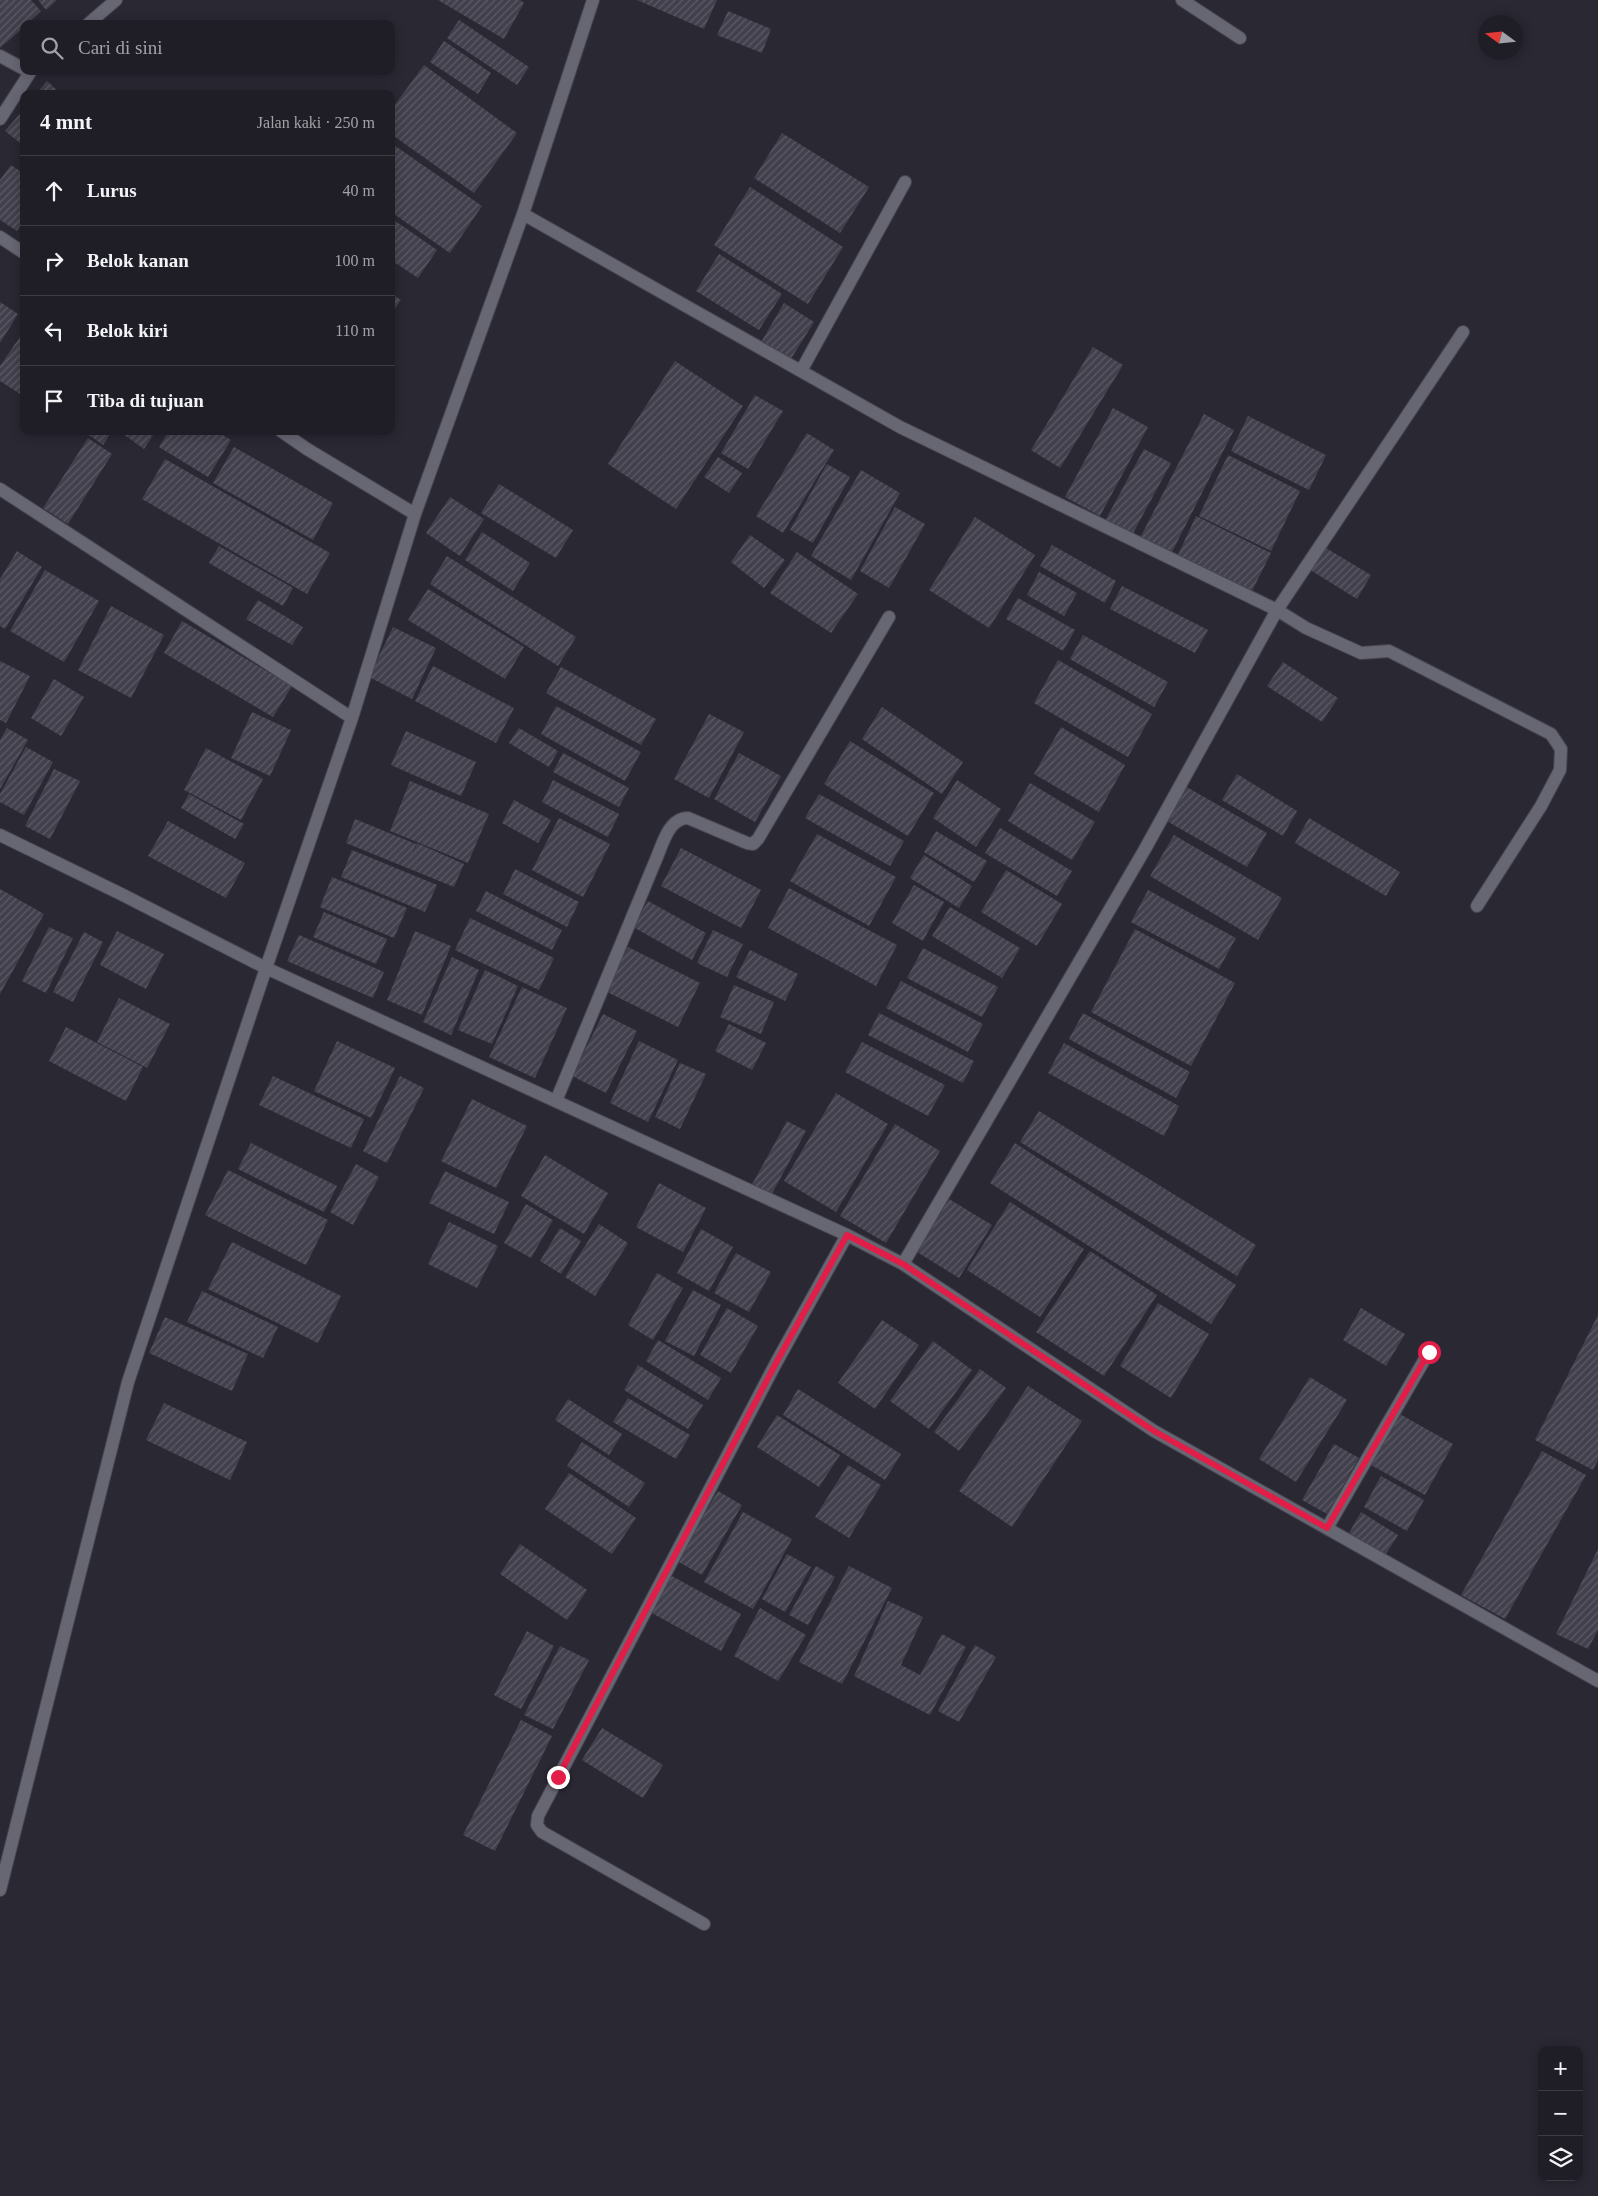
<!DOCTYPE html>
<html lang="id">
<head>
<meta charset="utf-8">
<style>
  body { margin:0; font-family:"Times New Roman",serif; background:#2c2b32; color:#f1f3f6 }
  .controls { position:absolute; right:15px; bottom:15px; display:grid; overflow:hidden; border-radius:10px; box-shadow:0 2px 12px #0003 }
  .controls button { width:45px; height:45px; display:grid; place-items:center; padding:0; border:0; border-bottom:1px solid #3c3c43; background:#1f1e26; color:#f1f3f6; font:25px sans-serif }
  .compass { position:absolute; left:1478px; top:15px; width:45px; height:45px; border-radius:50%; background:#1f1e26; box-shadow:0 2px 12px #0003; rotate:285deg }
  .stop { position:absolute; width:15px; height:15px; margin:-11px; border:4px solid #e11d48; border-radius:50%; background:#fff }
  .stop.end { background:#e11d48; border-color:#fff; box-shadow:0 1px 5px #0008 }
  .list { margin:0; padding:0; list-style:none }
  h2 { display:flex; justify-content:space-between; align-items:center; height:65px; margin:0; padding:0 20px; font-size:21px }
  h2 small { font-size:16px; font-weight:400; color:#a1a2a7 }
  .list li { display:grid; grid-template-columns:32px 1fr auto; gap:15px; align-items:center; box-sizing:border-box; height:70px; padding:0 20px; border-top:1px solid #3c3c43 }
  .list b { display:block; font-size:19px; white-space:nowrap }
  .list em { font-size:16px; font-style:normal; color:#a1a2a7 }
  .icon { flex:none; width:28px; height:28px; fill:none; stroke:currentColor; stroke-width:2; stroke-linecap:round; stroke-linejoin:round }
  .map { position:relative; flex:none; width:1598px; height:2196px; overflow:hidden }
  .search { position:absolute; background:#1f1e26; box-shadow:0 2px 12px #0003; left:20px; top:20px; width:375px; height:55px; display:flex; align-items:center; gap:12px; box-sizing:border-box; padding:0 18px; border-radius:10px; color:#a1a2a7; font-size:19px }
  .panel { position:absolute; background:#1f1e26; box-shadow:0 2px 12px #0003; left:20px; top:90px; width:375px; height:345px; border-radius:10px }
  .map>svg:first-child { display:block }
  .building { fill:url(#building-hatch) }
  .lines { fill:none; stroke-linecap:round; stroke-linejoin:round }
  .street-casing { stroke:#47454f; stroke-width:14 }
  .street { stroke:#676673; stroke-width:12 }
  .route { stroke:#e11d48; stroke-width:6 }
</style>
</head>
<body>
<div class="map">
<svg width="1598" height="2196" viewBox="0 0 1598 2196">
  <defs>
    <pattern id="building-hatch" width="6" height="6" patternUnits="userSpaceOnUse" patternTransform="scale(1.25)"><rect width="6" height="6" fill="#41404c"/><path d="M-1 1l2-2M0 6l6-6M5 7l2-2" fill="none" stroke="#5c5b66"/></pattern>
  </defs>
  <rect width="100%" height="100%" fill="#292833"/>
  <!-- building -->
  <path class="building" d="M 0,0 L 31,0 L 41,11 L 27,24 L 24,24 L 24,27 L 0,48 Z
    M 38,0 L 57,0 L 46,10 Z
    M 438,0 L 520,0 L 524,3 L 504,39 Z
    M 637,0 L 717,0 L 704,29 Z
    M 728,11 L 771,29 L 762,53 L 717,35 Z
    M 459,20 L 529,67 L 517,85 L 447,38 Z
    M 444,41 L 491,73 L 478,94 L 430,62 Z
    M 424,65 L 517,133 L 474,193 L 391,134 L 391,110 Z
    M 47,81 L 61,94 L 36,94 Z
    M 24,109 L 24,146 L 5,131 Z
    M 782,133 L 869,187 L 840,233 L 754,178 Z
    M 391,143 L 482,206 L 450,253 L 391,212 Z
    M 11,165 L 24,174 L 24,221 L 17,231 L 0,220 L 0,180 Z
    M 750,187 L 843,247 L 808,304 L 714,245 Z
    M 391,218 L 437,250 L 418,278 L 391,260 Z
    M 719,254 L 782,294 L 759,330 L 696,291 Z
    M 391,293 L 401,300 L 391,314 Z
    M 0,302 L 18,314 L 0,343 Z
    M 784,303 L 814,322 L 789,362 L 760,344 Z
    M 24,331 L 24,388 L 20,394 L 0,381 L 0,366 Z
    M 1093,347 L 1123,365 L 1060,468 L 1031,450 Z
    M 675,361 L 743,406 L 676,509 L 608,464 Z
    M 755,395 L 783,411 L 748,469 L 721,453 Z
    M 1113,408 L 1148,427 L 1100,516 L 1065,497 Z
    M 1204,414 L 1234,430 L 1171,554 L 1140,538 Z
    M 1248,416 L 1326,455 L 1309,490 L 1231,451 Z
    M 83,431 L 112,431 L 103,445 Z
    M 124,431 L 156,431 L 144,449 L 123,434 Z
    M 169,431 L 216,431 L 231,440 L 208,477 L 159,447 Z
    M 807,433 L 834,450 L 783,533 L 756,516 Z
    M 88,438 L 112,454 L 68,524 L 43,508 Z
    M 234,447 L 333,503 L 313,540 L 213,483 Z
    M 1144,449 L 1171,463 L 1132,535 L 1105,521 Z
    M 1228,455 L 1300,491 L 1271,551 L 1199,516 Z
    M 718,457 L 742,473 L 729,493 L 704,477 Z
    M 165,459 L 330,553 L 307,594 L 142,499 Z
    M 827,464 L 850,477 L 813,543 L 790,530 Z
    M 861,470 L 900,493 L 851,580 L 811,556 Z
    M 499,484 L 573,530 L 556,558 L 481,513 Z
    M 450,497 L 484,519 L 460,556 L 426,533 Z
    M 895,507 L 925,524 L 889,588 L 860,571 Z
    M 1196,516 L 1271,553 L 1250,595 L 1176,559 Z
    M 975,517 L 1035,555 L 989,628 L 929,590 Z
    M 482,532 L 530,563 L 513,591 L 465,560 Z
    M 750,535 L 785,560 L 764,588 L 731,562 Z
    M 1052,545 L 1116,581 L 1105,603 L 1040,566 Z
    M 1321,545 L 1371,575 L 1357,599 L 1307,568 Z
    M 219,546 L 293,588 L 283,606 L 209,563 Z
    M 17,551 L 42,567 L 5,629 L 0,626 L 0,579 Z
    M 797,552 L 858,594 L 831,633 L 770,593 Z
    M 447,556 L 576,637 L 558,666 L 430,584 Z
    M 45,570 L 99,601 L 64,662 L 10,631 Z
    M 1039,572 L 1077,593 L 1064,616 L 1027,595 Z
    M 1122,586 L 1208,630 L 1195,653 L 1110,609 Z
    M 428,589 L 524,647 L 505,679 L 408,620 Z
    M 1018,598 L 1075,630 L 1063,651 L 1006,619 Z
    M 258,600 L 303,627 L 292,645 L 246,619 Z
    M 111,606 L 164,635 L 131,698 L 78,670 Z
    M 182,621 L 292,686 L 273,717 L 164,653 Z
    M 393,627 L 436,648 L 412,699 L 369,677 Z
    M 1083,635 L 1168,682 L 1154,707 L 1070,659 Z
    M 1058,660 L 1152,714 L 1128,757 L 1034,703 Z
    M 0,661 L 30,676 L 6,723 L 0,720 Z
    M 1283,662 L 1338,698 L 1322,722 L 1267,686 Z
    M 433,666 L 514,708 L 496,743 L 415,701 Z
    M 561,667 L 656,719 L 641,745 L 546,693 Z
    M 54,679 L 84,697 L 61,736 L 31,718 Z
    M 556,706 L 641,752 L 625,781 L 541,734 Z
    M 882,707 L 963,762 L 942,794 L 862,739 Z
    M 252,712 L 291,730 L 270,776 L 231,758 Z
    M 709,714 L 744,732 L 709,798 L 674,779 Z
    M 1061,727 L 1125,765 L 1099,812 L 1034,774 Z
    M 7,728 L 28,740 L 0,789 L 0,740 Z
    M 519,728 L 558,751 L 549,767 L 509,743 Z
    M 406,731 L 476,762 L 461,796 L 391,765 Z
    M 850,741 L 934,793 L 908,836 L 824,784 Z
    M 26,747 L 53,762 L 24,815 L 0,802 L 0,794 Z
    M 206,748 L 263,779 L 241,820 L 184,790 Z
    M 563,753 L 629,788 L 619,807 L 553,772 Z
    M 739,753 L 781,776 L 755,822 L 714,799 Z
    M 54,769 L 80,781 L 50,839 L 25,826 Z
    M 1237,774 L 1297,811 L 1283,836 L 1222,800 Z
    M 553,780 L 619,814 L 608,837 L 542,802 Z
    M 957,780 L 1001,809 L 976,847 L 933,818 Z
    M 410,781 L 489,814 L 468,863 L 390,831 Z
    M 1030,783 L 1095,822 L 1072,860 L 1008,821 Z
    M 1185,786 L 1267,833 L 1247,867 L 1165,820 Z
    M 189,794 L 244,824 L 235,839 L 181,808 Z
    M 819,794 L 904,841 L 890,866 L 805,818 Z
    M 514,800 L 551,820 L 538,843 L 502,823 Z
    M 559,818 L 610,844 L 583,897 L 532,870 Z
    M 1309,818 L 1400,872 L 1386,896 L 1295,843 Z
    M 355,819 L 416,844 L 412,857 L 417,843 L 464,864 L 454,887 L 346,843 Z
    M 168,821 L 245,863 L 226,898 L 148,856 Z
    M 1000,828 L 1072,871 L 1057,896 L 985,853 Z
    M 936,831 L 987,861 L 974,882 L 924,852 Z
    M 817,834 L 896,877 L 869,926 L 790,881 Z
    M 1174,835 L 1282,898 L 1258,940 L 1150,876 Z
    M 681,848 L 761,890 L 741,928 L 661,886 Z
    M 352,850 L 437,885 L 425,912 L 341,877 Z
    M 924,855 L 972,886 L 959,908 L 910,878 Z
    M 515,869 L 579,902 L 567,927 L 503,894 Z
    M 1006,870 L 1062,904 L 1037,946 L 981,912 Z
    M 332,877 L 407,908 L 394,938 L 320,907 Z
    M 914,885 L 944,902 L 923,941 L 892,923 Z
    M 789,888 L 897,945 L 876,986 L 768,928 Z
    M 0,889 L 44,914 L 0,994 Z
    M 1148,890 L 1236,938 L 1219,969 L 1131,922 Z
    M 486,891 L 562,930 L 552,950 L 476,911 Z
    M 648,901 L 706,933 L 692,960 L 633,927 Z
    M 950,907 L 1020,948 L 1002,978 L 932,936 Z
    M 324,912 L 387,939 L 376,964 L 313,937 Z
    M 470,918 L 554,958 L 539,990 L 455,950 Z
    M 49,927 L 73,938 L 46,993 L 22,981 Z
    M 1135,929 L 1235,983 L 1191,1066 L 1091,1012 Z
    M 713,930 L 743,944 L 727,977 L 697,963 Z
    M 117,931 L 164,954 L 146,989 L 100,965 Z
    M 415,931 L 451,946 L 422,1015 L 387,1000 Z
    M 84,932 L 103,942 L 73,1002 L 53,992 Z
    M 299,935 L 384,972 L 373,998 L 287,961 Z
    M 628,947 L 700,983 L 678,1027 L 605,991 Z
    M 923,948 L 998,987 L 982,1017 L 907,978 Z
    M 750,950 L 798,974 L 785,1001 L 736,977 Z
    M 452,957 L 479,970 L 451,1035 L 423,1022 Z
    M 485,970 L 518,986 L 492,1044 L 458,1030 Z
    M 901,981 L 983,1024 L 968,1052 L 886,1008 Z
    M 734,985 L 774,1002 L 761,1034 L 720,1017 Z
    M 522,987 L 567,1008 L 535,1078 L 489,1057 Z
    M 119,998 L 170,1024 L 147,1068 L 97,1042 Z
    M 879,1013 L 974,1061 L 963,1083 L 868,1035 Z
    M 1083,1013 L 1190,1072 L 1176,1098 L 1069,1039 Z
    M 603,1014 L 637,1031 L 606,1093 L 572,1076 Z
    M 729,1024 L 766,1043 L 752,1070 L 715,1051 Z
    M 66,1027 L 143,1067 L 126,1101 L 49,1061 Z
    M 337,1041 L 395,1068 L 371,1118 L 314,1091 Z
    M 639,1041 L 678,1060 L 648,1122 L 610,1103 Z
    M 862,1042 L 945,1085 L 928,1116 L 845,1072 Z
    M 1064,1043 L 1179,1106 L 1164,1136 L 1048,1073 Z
    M 680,1063 L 706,1074 L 680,1129 L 655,1117 Z
    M 273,1076 L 364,1119 L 351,1148 L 259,1105 Z
    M 400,1076 L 424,1088 L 387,1163 L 363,1151 Z
    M 836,1093 L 888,1124 L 836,1212 L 784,1181 Z
    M 472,1099 L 527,1126 L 496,1188 L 441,1161 Z
    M 1039,1111 L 1256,1245 L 1237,1276 L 1020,1142 Z
    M 787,1121 L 806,1131 L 769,1199 L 750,1188 Z
    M 895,1124 L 940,1151 L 886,1243 L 840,1216 Z
    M 251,1143 L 337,1186 L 324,1212 L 238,1169 Z
    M 1015,1143 L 1236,1285 L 1211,1324 L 990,1183 Z
    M 545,1155 L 608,1193 L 584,1234 L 521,1196 Z
    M 356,1164 L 379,1177 L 353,1225 L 330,1212 Z
    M 228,1170 L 328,1220 L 306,1265 L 205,1215 Z
    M 445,1171 L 509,1202 L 494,1234 L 429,1203 Z
    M 659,1183 L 706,1208 L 683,1252 L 636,1227 Z
    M 949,1199 L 992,1225 L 959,1278 L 917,1252 Z
    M 1010,1202 L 1084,1249 L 1040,1317 L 967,1270 Z
    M 526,1204 L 553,1220 L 531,1258 L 504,1243 Z
    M 449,1222 L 498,1246 L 477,1288 L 428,1264 Z
    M 599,1224 L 628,1243 L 595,1296 L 565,1277 Z
    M 560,1228 L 581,1241 L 561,1274 L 540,1261 Z
    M 701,1229 L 733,1247 L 709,1291 L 677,1273 Z
    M 232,1242 L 341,1296 L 318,1343 L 208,1289 Z
    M 1090,1251 L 1157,1295 L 1104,1376 L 1036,1332 Z
    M 736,1253 L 771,1272 L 749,1312 L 714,1293 Z
    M 657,1273 L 683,1288 L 653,1340 L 628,1325 Z
    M 693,1290 L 721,1305 L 694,1356 L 665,1341 Z
    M 202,1291 L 278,1327 L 263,1358 L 187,1322 Z
    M 1158,1303 L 1209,1334 L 1171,1398 L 1120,1366 Z
    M 727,1308 L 758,1326 L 731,1373 L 700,1355 Z
    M 1361,1308 L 1405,1334 L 1386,1366 L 1343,1340 Z
    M 1598,1315 L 1598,1460 L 1593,1470 L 1535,1440 Z
    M 165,1317 L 248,1354 L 232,1391 L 149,1353 Z
    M 882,1320 L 919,1345 L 875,1409 L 838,1383 Z
    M 658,1340 L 721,1378 L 708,1400 L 646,1361 Z
    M 933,1341 L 972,1370 L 929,1429 L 890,1401 Z
    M 638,1365 L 703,1405 L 688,1429 L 624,1390 Z
    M 980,1369 L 1006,1388 L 959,1451 L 934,1432 Z
    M 1310,1377 L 1347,1400 L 1296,1482 L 1259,1459 Z
    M 1028,1386 L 1082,1421 L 1012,1527 L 959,1491 Z
    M 798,1389 L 901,1454 L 885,1480 L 783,1415 Z
    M 628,1398 L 690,1435 L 676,1459 L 613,1422 Z
    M 568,1399 L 622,1434 L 609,1455 L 555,1420 Z
    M 164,1403 L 247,1442 L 230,1480 L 146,1440 Z
    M 1398,1413 L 1453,1444 L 1425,1495 L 1369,1464 Z
    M 777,1415 L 840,1455 L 819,1487 L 757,1447 Z
    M 582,1442 L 645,1483 L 629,1507 L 567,1466 Z
    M 1334,1444 L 1359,1458 L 1327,1514 L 1302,1500 Z
    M 1542,1451 L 1586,1475 L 1505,1619 L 1461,1595 Z
    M 848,1465 L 881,1485 L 849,1538 L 815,1517 Z
    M 569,1473 L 636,1518 L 612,1554 L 545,1509 Z
    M 1381,1476 L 1424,1500 L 1407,1531 L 1364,1507 Z
    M 718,1491 L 742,1505 L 702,1575 L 677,1561 Z
    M 743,1512 L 792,1539 L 753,1609 L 704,1582 Z
    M 1361,1512 L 1398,1535 L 1384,1557 L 1348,1535 Z
    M 520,1544 L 587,1590 L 567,1620 L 500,1574 Z
    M 1598,1549 L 1598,1630 L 1588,1649 L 1556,1634 Z
    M 787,1554 L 811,1567 L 785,1612 L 762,1599 Z
    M 816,1566 L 835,1577 L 808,1625 L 789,1615 Z
    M 849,1566 L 892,1588 L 842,1684 L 799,1662 Z
    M 670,1575 L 741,1614 L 721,1651 L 650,1612 Z
    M 888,1601 L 923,1617 L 901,1665 L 920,1675 L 942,1634 L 966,1647 L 930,1715 L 854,1676 Z
    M 760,1608 L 806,1635 L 778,1681 L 734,1656 Z
    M 527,1631 L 554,1646 L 521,1709 L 494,1695 Z
    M 975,1645 L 996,1657 L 959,1722 L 938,1711 Z
    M 560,1646 L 589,1660 L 553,1729 L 524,1715 Z
    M 521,1720 L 552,1736 L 495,1851 L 463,1835 Z
    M 602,1728 L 663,1765 L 643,1798 L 582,1760 Z"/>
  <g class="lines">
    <defs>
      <path id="street" d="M 1182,0 L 1240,38
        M 88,24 L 116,0
        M 0,56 L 24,69
        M 0,119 L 31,71
        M 523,214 L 900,427 L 1277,610 L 1306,628 L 1361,653 L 1389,651 L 1551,734 L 1561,749 L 1560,770 L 1541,806 L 1477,906
        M 0,237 L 24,253
        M 801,371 L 905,182
        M 281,431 L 307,449 L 415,514
        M 0,489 L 352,718
        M 0,835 L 121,894 L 266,968 L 847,1235 L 903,1264 L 1154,1431 L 1598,1681
        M 556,1101 L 657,857 C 663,843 669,818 688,818 L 747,843 L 753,844 L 758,839 L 889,617
        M 903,1264 L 1145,849 L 1277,610 L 1463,332
        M 1327,1528 L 1429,1352
        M 0,1890 L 128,1382 L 266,968 L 352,718 L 415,514 L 523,214 L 593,0
        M 704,1924 L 542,1832 L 537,1825 L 538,1816 L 776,1363 L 847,1235"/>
    </defs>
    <!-- street casing -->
    <use href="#street" class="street-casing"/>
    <!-- street -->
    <use href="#street" class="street"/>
  </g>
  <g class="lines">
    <!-- route -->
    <path class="route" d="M 558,1777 L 776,1363 L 847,1235 L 903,1264 L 1154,1431 L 1327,1528 L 1429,1352"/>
  </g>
</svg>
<div class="controls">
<button>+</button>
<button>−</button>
<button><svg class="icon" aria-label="layers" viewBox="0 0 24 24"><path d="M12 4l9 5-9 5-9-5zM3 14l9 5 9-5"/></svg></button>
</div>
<svg class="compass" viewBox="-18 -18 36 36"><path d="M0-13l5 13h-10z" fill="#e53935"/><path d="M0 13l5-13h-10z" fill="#a1a2a7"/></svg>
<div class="stop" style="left:1429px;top:1352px"></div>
<div class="stop end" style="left:558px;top:1777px"></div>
<div class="search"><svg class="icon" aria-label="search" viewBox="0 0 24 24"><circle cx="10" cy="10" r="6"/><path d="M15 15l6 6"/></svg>Cari di sini</div>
<section class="panel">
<h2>4 mnt<small>Jalan kaki · 250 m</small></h2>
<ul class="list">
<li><svg class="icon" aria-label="ahead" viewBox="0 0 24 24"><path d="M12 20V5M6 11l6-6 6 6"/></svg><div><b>Lurus</b></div><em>40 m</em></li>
<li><svg class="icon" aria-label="right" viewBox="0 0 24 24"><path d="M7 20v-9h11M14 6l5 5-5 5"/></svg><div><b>Belok kanan</b></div><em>100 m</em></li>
<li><svg class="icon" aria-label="left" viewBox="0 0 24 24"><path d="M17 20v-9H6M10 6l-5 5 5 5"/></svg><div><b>Belok kiri</b></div><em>110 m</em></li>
<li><svg class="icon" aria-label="arrive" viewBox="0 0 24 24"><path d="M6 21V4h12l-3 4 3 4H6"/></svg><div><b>Tiba di tujuan</b></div></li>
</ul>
</section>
</div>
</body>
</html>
